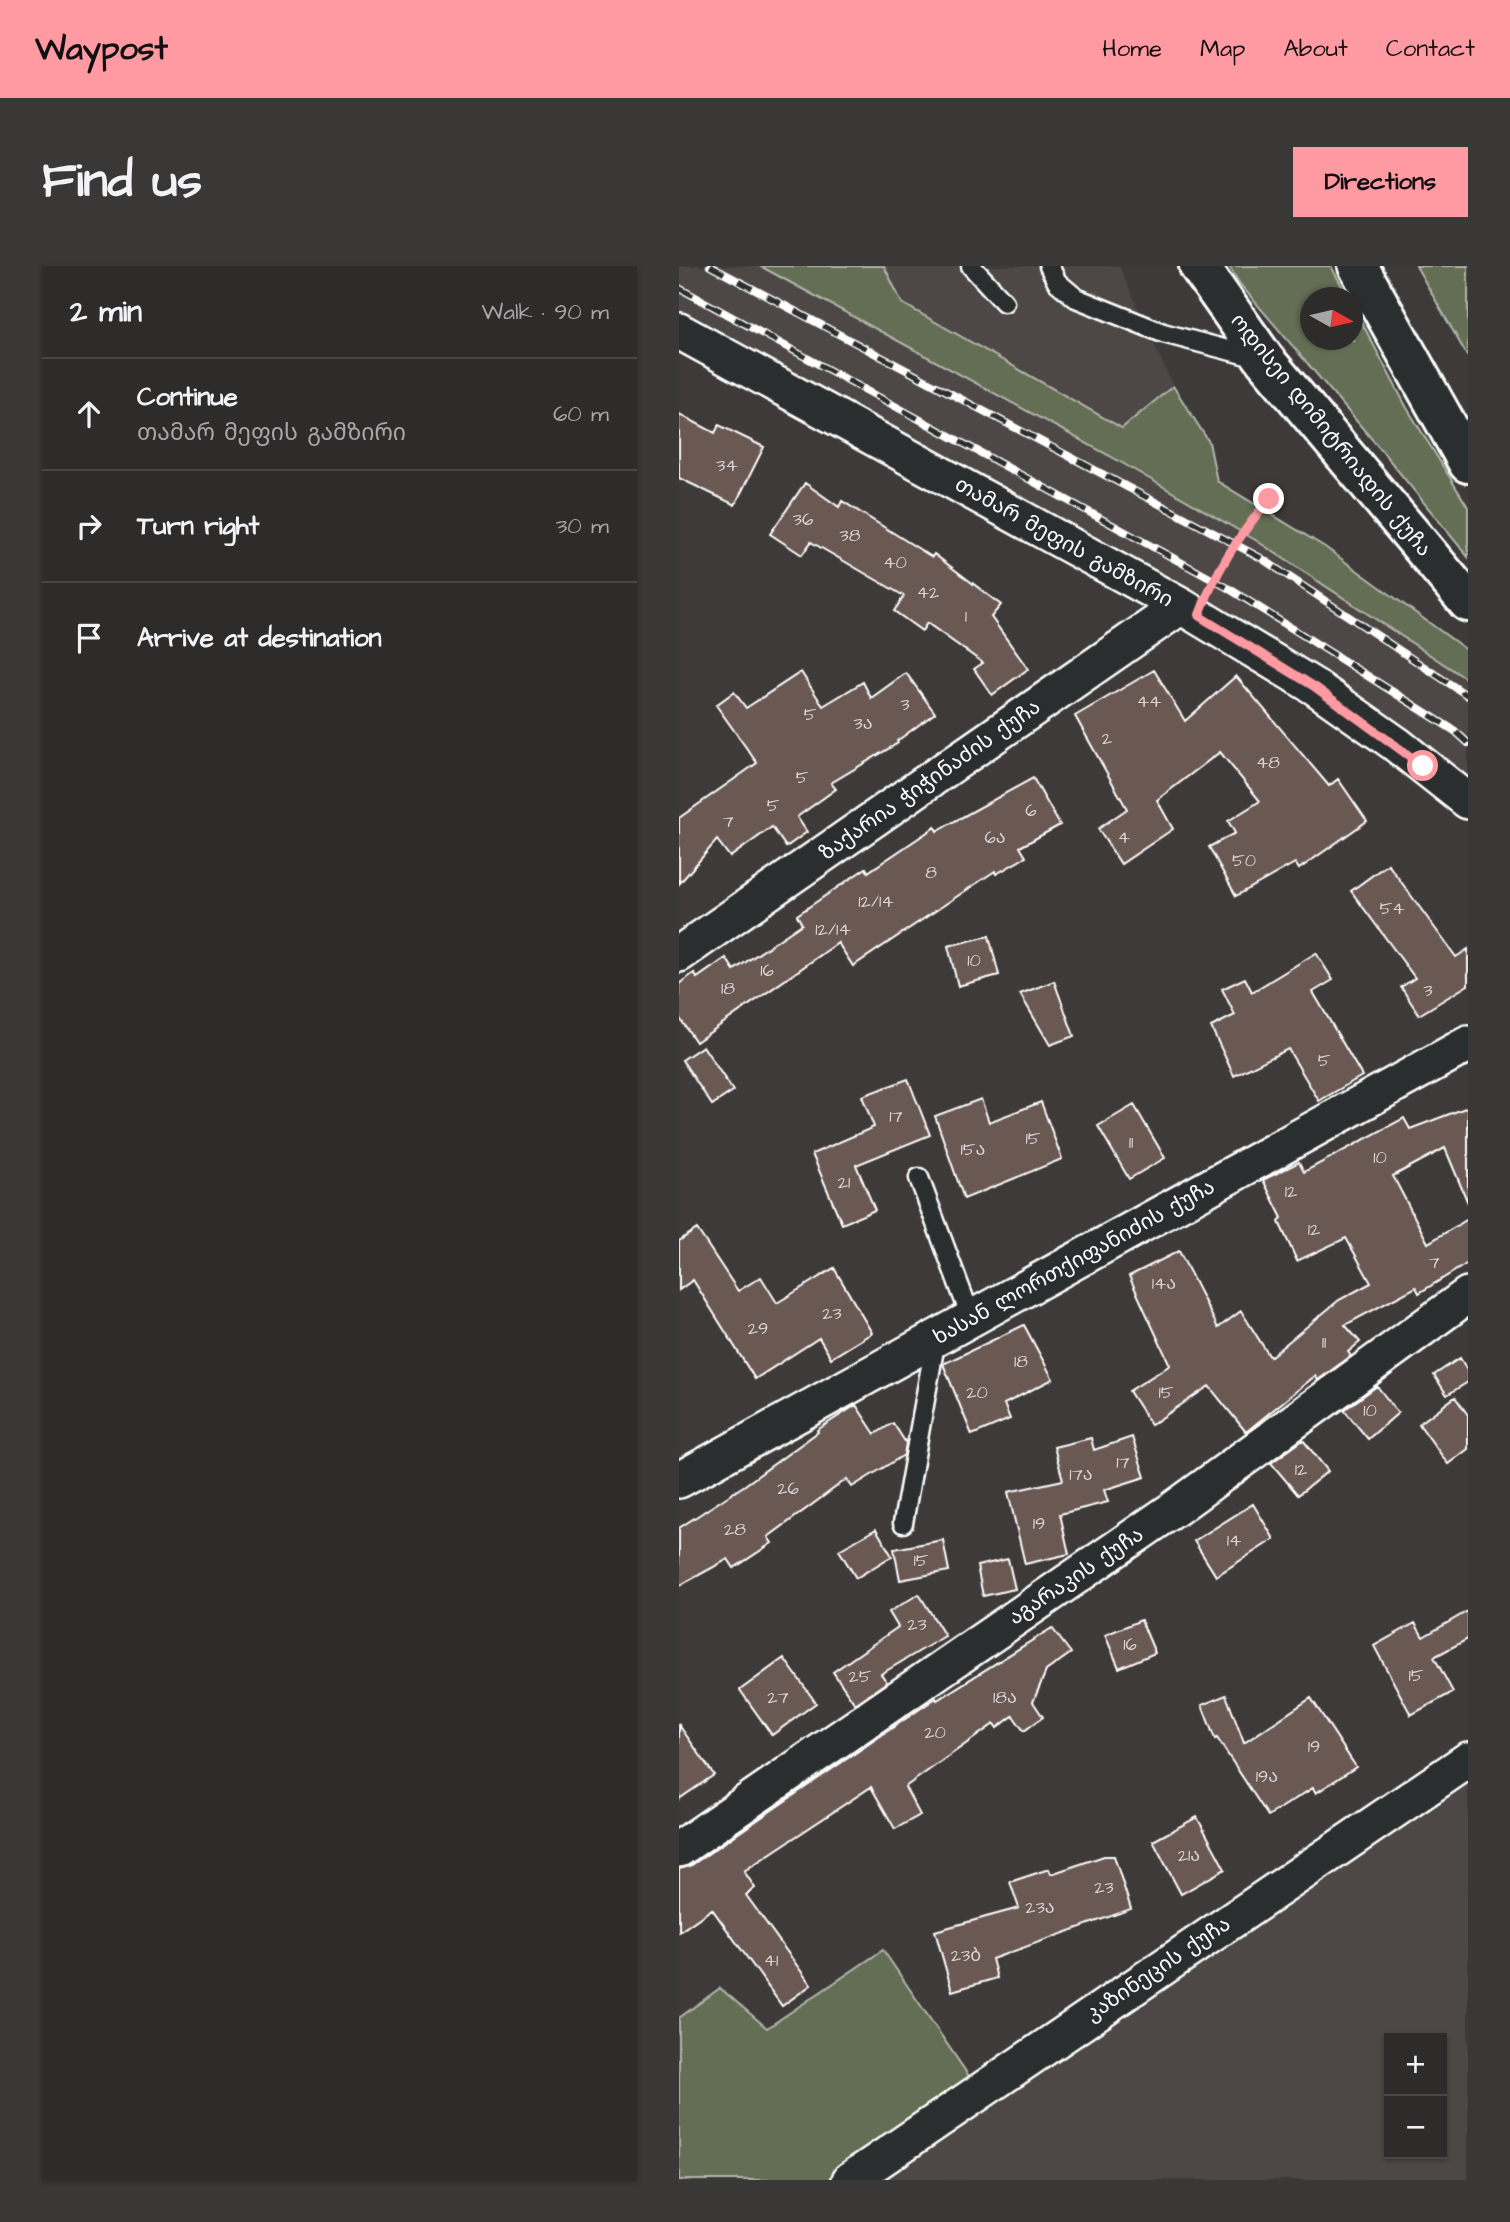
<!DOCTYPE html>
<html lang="en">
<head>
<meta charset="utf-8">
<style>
  body { margin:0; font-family:"Architects Daughter","Noto Sans Georgian",sans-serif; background:#3a3837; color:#f1f3f6 }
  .controls { position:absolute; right:21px; bottom:21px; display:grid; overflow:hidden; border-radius:0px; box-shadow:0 2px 5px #0004 }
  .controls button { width:63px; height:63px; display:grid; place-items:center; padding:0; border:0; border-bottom:2px solid #494847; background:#2e2c2b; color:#f1f3f6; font:35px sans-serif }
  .compass { position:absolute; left:621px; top:21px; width:63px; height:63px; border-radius:50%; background:#2e2c2b; box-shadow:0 2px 5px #0004; rotate:98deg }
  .stop { position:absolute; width:21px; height:21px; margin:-16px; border:5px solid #ff9aa2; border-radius:50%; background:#fff }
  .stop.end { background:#ff9aa2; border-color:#fff; box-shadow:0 2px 7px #0008 }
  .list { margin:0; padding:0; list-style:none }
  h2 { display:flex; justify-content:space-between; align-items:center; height:91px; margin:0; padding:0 28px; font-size:30px }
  h2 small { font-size:23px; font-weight:400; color:#a7a7a9 }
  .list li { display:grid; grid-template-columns:46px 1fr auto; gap:21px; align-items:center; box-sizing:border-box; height:112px; padding:0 28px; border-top:2px solid #494847 }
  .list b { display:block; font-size:26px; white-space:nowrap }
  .list p { margin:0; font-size:23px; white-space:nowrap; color:#a7a7a9 }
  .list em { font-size:23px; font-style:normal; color:#a7a7a9 }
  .icon { flex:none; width:38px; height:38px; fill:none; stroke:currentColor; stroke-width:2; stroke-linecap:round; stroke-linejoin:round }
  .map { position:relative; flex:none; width:789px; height:1914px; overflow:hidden; border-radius:0px }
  header { display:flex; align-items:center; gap:42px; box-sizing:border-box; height:98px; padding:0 35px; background:#ff9aa2; color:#111 }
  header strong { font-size:33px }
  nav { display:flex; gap:38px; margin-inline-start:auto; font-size:24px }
  .intro { display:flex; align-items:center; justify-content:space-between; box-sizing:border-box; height:168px; padding:0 42px }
  h1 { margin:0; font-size:49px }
  .button { padding:18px 32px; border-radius:0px; background:#ff9aa2; color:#111; font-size:24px; font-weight:700 }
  main { display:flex; gap:42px; padding:0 42px }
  aside { flex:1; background:#2e2c2b; border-radius:0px; box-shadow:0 2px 5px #0004 }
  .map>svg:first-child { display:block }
  .built { fill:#4e4745; fill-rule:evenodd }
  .green { fill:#646e55; stroke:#b2b6aa; stroke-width:2 }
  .building { fill:#6a5853; stroke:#fff; stroke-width:2 }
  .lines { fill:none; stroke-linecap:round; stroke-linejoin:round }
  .lane-casing { stroke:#fff; stroke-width:23 }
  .street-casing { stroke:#fff; stroke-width:40 }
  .primary-casing { stroke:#fff; stroke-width:44 }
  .path { stroke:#fff; stroke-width:4.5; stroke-dasharray:2 5; stroke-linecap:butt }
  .lane { stroke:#2a2d2e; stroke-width:18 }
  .street { stroke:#2a2d2e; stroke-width:35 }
  .primary { stroke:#2a2d2e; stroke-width:38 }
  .rail-casing { stroke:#fff; stroke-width:8 }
  .rail { stroke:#2a2d2e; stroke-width:5; stroke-dasharray:16; stroke-linecap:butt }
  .route { stroke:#ff9aa2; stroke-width:9 }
  .labels { text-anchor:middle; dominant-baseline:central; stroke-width:5; stroke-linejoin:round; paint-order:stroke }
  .number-label { font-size:18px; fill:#dad5d4 }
  .street-label { font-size:21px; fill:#fff; stroke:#2a2d2e }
</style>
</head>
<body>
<header>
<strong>Waypost</strong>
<nav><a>Home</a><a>Map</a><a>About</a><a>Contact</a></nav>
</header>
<div class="intro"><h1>Find us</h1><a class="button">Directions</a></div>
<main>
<aside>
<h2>2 min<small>Walk · 90 m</small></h2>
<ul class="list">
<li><svg class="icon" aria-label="ahead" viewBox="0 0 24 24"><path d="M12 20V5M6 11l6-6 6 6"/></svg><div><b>Continue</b><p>თამარ მეფის გამზირი</p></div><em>60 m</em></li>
<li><svg class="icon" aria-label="right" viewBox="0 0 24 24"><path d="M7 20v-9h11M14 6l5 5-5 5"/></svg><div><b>Turn right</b></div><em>30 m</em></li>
<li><svg class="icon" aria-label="arrive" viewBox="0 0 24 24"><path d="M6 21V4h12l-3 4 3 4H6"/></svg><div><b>Arrive at destination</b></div></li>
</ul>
</aside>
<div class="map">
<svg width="789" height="1914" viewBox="0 0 789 1914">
  <rect width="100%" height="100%" fill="#3d3a39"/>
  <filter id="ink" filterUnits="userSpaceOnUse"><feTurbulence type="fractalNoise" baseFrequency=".0143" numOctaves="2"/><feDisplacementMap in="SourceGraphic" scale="14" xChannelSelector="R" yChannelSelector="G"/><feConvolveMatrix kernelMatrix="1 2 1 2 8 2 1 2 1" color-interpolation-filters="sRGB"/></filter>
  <g filter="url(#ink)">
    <!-- built -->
    <path class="built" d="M 0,0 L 81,0 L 431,190 L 578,275 L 789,414 L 789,517 L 718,455 L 502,324 L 0,47 Z
      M 205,0 L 440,0 L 494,120 L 443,162 L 223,37 Z
      M 789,1494 L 789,1914 L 171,1914 ZM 710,1772 L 763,1772 L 763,1888 L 710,1888 Z"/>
    <!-- green -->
    <path class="green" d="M 81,0 L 205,0 L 223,37 L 443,162 L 494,120 L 530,176 L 538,215 L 646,281 L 789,385 L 789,414 L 578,275 L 431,190 Z
      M 550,0 L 652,0 L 669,31 L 632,32 L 632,74 L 674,74 L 674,40 L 728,142 L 789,241 L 789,291 L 703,185 L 560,17 Z
      M 737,0 L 789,0 L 789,91 Z
      M 204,1684 L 296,1819 L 153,1914 L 0,1914 L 0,1752 L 41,1722 L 88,1762 Z"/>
    <!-- building -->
    <path class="building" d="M 0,148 L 36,167 L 40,159 L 85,181 L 56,239 L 0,212 Z
      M 126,217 L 160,241 L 163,235 L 253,291 L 255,288 L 322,339 L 312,351 L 349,403 L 313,429 L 295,403 L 304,397 L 248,357 L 243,365 L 215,345 L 225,330 L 132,276 L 123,289 L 91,268 Z
      M 475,404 L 506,455 L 557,410 L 650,520 L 659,513 L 688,555 L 620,603 L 616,597 L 557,630 L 530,581 L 556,567 L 549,555 L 581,535 L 541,486 L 478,534 L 494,563 L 442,598 L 419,563 L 448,543 L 396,450 Z
      M 122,406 L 144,440 L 184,416 L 192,432 L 227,407 L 256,447 L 218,475 L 219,477 L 152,517 L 157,523 L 118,551 L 128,566 L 107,581 L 93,561 L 51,591 L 38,574 L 0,618 L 0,552 L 78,497 L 37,439 L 55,426 L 67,442 Z
      M 354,512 L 381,559 L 341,581 L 347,591 L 317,608 L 316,605 L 174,700 L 159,677 L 17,776 L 0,751 L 0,718 L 15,707 L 18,712 L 47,692 L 55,704 L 123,658 L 118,649 L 187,602 L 189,606 L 256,561 L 258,565 Z
      M 709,598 L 777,691 L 789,683 L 789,719 L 740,749 L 722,721 L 736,712 L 672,625 Z
      M 310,670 L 320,709 L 279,720 L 269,680 Z
      M 637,687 L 654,714 L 634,726 L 683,810 L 640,835 L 609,783 L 555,810 L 532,761 L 556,749 L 543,723 L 566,712 L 573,726 Z
      M 375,715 L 395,770 L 371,779 L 341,728 Z
      M 24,780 L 54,825 L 33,839 L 3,794 Z
      M 229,813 L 251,869 L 177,899 L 196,944 L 163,958 L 133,888 L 195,861 L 183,830 Z
      M 302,833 L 310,856 L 362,836 L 383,893 L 285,933 L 256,850 Z
      M 455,839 L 486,892 L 450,913 L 419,860 Z
      M 789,841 L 789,937 L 766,882 L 714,910 L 749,977 L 789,953 L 789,997 L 740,1027 L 737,1021 L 666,1059 L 681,1076 L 669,1086 L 672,1090 L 639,1114 L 636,1110 L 567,1166 L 530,1120 L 472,1159 L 450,1125 L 491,1099 L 450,1010 L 500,985 L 539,1062 L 562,1045 L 591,1091 L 660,1034 L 692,1017 L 667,972 L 618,995 L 600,956 L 603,952 L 584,914 L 620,896 L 625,906 L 725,852 L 731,863 Z
      M 18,963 L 59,1025 L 82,1011 L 98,1037 L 155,1002 L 193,1067 L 152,1092 L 140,1072 L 76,1113 L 14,1014 L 0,1024 L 0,975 Z
      M 345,1059 L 374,1113 L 325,1138 L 331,1153 L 293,1169 L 264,1098 Z
      M 781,1092 L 789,1105 L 789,1116 L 768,1129 L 755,1109 Z
      M 698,1120 L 719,1147 L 689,1173 L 665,1144 Z
      M 776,1131 L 789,1149 L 789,1183 L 769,1198 L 740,1158 Z
      M 177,1139 L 196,1168 L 214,1157 L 227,1177 L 225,1189 L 173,1221 L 168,1213 L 89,1271 L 93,1277 L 55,1302 L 49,1293 L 0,1320 L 0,1262 L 66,1219 L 139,1166 L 138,1164 Z
      M 453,1171 L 466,1211 L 425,1224 L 429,1236 L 381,1248 L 390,1288 L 346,1298 L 329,1226 L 384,1214 L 375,1181 L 412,1172 L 415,1184 Z
      M 624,1174 L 649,1205 L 619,1229 L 592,1197 Z
      M 574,1238 L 595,1273 L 537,1310 L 515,1275 Z
      M 197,1263 L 213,1290 L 177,1312 L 160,1284 Z
      M 264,1274 L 270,1305 L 221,1314 L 215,1283 Z
      M 329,1293 L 336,1323 L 304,1330 L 298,1300 Z
      M 240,1328 L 266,1370 L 202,1408 L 208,1416 L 176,1438 L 154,1406 L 219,1361 L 210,1346 Z
      M 789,1345 L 789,1373 L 755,1391 L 774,1426 L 732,1449 L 695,1380 L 736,1357 L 744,1371 Z
      M 462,1354 L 476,1387 L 440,1402 L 426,1369 Z
      M 373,1362 L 392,1387 L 367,1405 L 354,1436 L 364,1451 L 345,1465 L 334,1450 L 318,1462 L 315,1458 L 226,1521 L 241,1549 L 216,1563 L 192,1521 L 65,1605 L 76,1622 L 67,1629 L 132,1719 L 103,1740 L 33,1643 L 0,1666 L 0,1603 L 11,1600 L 257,1432 L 258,1434 Z
      M 105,1392 L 137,1437 L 93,1469 L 61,1424 Z
      M 547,1429 L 565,1477 L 632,1432 L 677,1501 L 637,1527 L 634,1522 L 589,1550 L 538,1472 L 536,1473 L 523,1439 Z
      M 0,1459 L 35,1509 L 0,1533 Z
      M 518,1551 L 546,1603 L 502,1628 L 474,1575 Z
      M 425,1590 L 435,1590 L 452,1643 L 313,1693 L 318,1712 L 273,1725 L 256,1665 L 340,1642 L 331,1616 L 370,1603 L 372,1608 Z"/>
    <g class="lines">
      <defs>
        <path id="lane" d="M 292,0 L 325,36
          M 370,0 L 378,16 L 397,32 L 484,67 L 579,92
          M 240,912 L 293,1054
          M 224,1257 L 257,1072"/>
        <path id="street" d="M 0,65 L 502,340 L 636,421 L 717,478 L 789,535
          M 0,688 L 502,340
          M 0,1214 L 789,778
          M 0,1583 L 495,1243 L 789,1029
          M 171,1914 L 789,1494"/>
        <path id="primary" d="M 520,0 L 586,94 L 789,336
          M 679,0 L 789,197"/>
      </defs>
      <!-- lane casing -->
      <use href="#lane" class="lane-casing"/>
      <!-- street casing -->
      <use href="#street" class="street-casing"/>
      <!-- primary casing -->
      <use href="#primary" class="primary-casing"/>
      <!-- path -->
      <path class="path" d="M 531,320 L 555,278 L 590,233"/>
      <!-- lane -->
      <use href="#lane" class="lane"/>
      <!-- street -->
      <use href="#street" class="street"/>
      <!-- primary -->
      <use href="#primary" class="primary"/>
      <defs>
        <path id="rail" d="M 31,0 L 582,292 L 789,430
          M 0,22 L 549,322 L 776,465 L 789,477"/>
      </defs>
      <!-- rail casing -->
      <use href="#rail" class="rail-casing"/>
      <!-- rail -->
      <use href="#rail" class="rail"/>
    </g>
  </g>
  <g class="lines" filter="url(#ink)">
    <!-- route -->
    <path class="route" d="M 590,233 C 559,272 537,303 520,350 L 636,421 L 744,500"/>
  </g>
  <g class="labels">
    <!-- number labels -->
    <g class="number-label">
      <text x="48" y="199">34</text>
      <text x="124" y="253">36</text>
      <text x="171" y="269">38</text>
      <text x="216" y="296">40</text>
      <text x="249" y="326">42</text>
      <text x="287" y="350">1</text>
      <text x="470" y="435">44</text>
      <text x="226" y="438">3</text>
      <text x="131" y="448">5</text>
      <text x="184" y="457">3ა</text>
      <text x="428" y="472">2</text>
      <text x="589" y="496">48</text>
      <text x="123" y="511">5</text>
      <text x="94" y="539">5</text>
      <text x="352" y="544">6</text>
      <text x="49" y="555">7</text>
      <text x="316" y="571">6ა</text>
      <text x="445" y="571">4</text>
      <text x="565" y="594">50</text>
      <text x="252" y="606">8</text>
      <text x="197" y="635">12/14</text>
      <text x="713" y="642">54</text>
      <text x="154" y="663">12/14</text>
      <text x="295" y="694">10</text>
      <text x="88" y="704">16</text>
      <text x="49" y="722">18</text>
      <text x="749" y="724">3</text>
      <text x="645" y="794">5</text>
      <text x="217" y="850">17</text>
      <text x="354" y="872">15</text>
      <text x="452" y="876">11</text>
      <text x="294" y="883">15ა</text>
      <text x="701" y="891">10</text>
      <text x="165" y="916">21</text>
      <text x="612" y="925">12</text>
      <text x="635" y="963">12</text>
      <text x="755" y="996">7</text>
      <text x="485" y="1017">14ა</text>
      <text x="153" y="1047">23</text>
      <text x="79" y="1062">29</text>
      <text x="645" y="1076">11</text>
      <text x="342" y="1095">18</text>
      <text x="298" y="1126">20</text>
      <text x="487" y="1126">15</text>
      <text x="691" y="1144">10</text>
      <text x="444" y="1196">17</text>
      <text x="622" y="1203">12</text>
      <text x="402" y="1208">17ა</text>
      <text x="109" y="1222">26</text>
      <text x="360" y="1257">19</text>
      <text x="56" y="1263">28</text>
      <text x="555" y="1274">14</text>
      <text x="242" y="1294">15</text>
      <text x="238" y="1358">23</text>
      <text x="451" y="1378">16</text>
      <text x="737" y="1409">15</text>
      <text x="181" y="1410">25</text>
      <text x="99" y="1431">27</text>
      <text x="326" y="1431">18ა</text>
      <text x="256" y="1466">20</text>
      <text x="635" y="1480">19</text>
      <text x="588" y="1510">19ა</text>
      <text x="510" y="1589">21ა</text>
      <text x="425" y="1621">23</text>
      <text x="361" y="1641">23ა</text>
      <text x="287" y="1689">23ბ</text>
      <text x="92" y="1694">41</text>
    </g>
    <!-- street labels -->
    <g class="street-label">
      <text transform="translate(652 169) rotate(51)">ოდისეი დიმიტრიადის ქუჩა</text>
      <text transform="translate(385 276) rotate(29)">თამარ მეფის გამზირი</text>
      <text transform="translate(251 514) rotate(-35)">ზაქარია ჭიჭინაძის ქუჩა</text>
      <text transform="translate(395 996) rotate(-29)">ხასან ლორთქიფანიძის ქუჩა</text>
      <text transform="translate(397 1310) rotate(-34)">აგარაკის ქუჩა</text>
      <text transform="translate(479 1703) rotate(-34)">კაზინეცის ქუჩა</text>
    </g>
  </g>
</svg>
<div class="controls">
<button>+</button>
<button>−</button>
</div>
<svg class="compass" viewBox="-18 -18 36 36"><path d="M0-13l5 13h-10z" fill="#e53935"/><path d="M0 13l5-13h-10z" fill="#a7a7a9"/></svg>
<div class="stop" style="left:744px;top:500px"></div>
<div class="stop end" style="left:590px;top:233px"></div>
</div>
</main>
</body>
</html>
